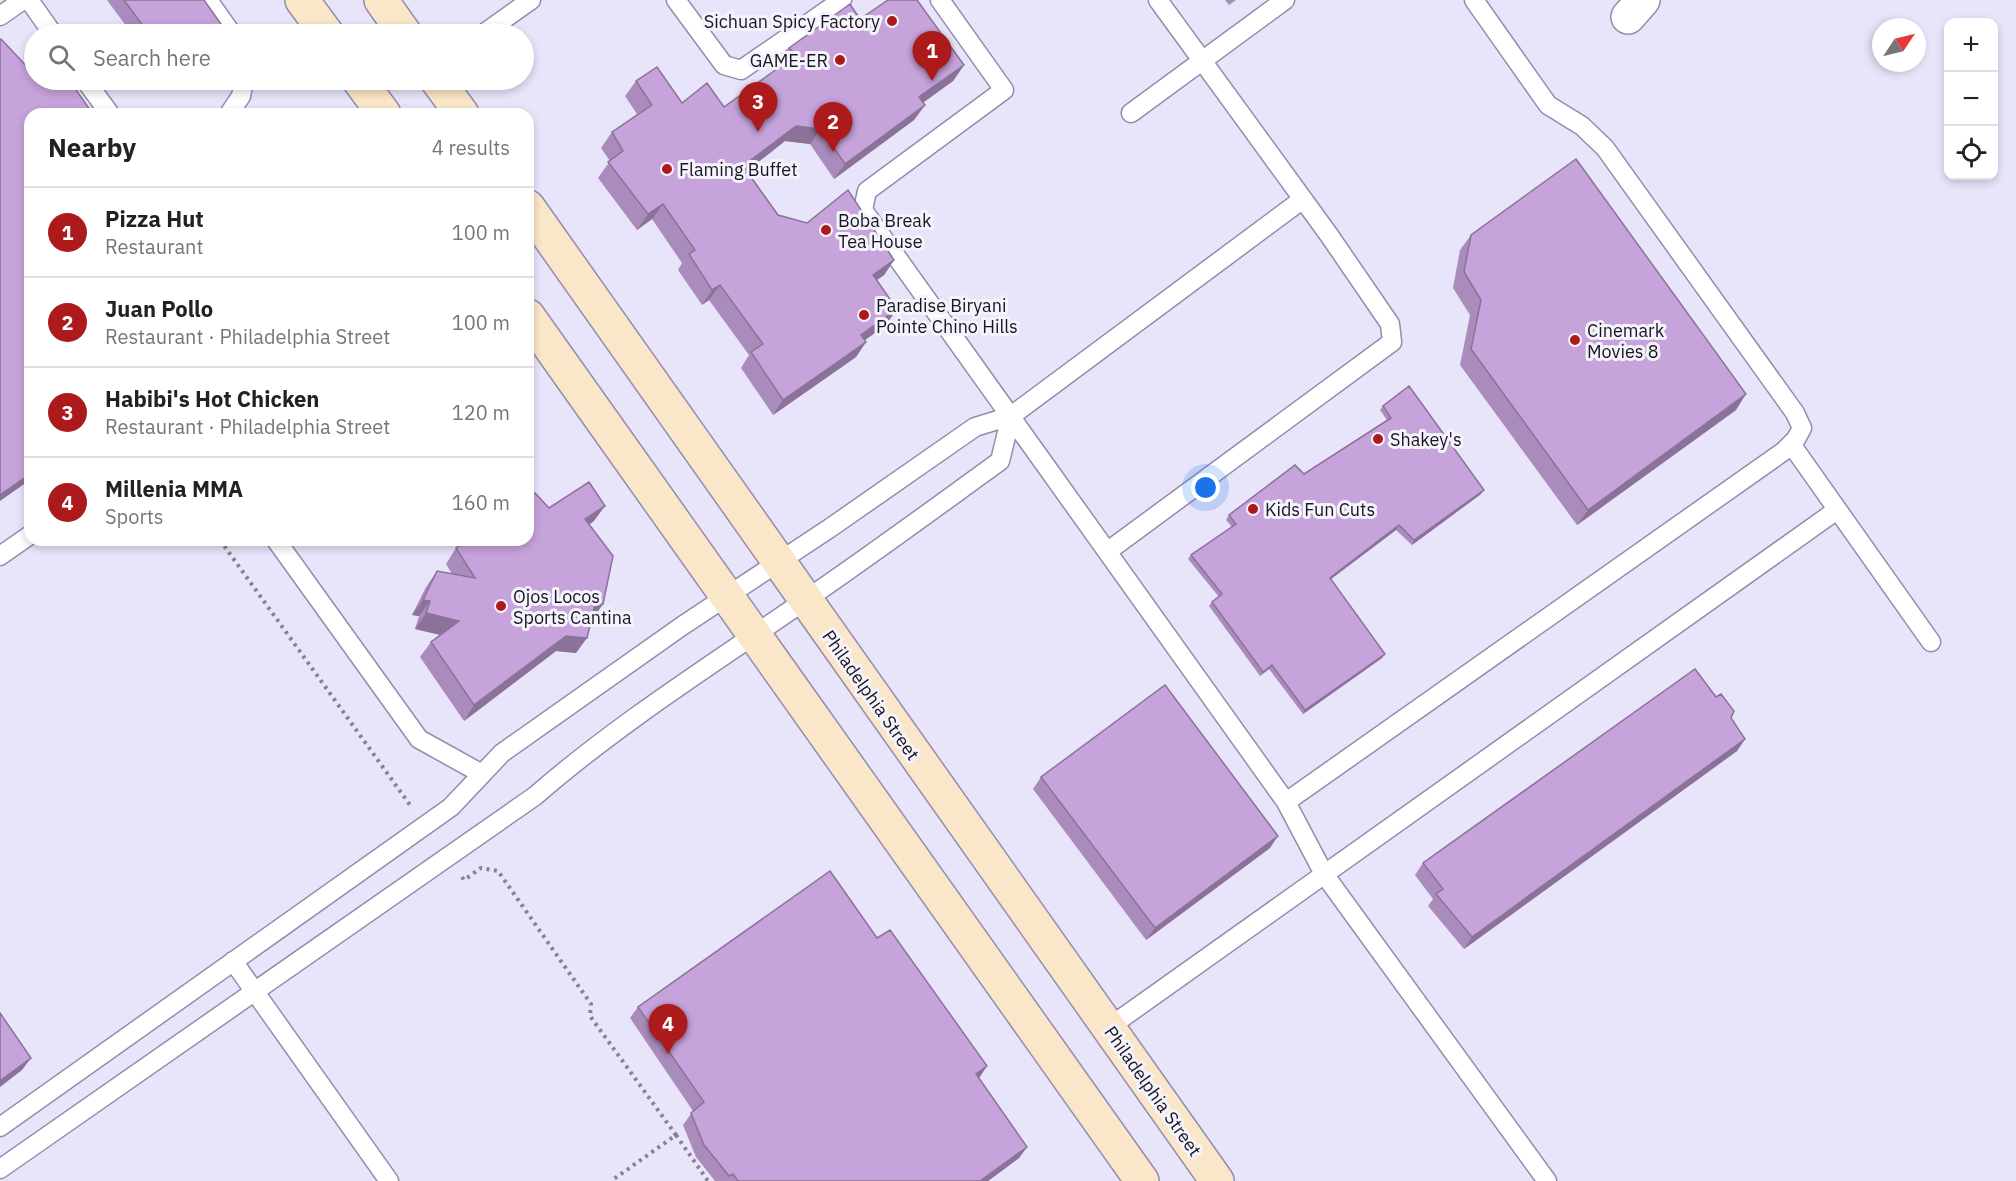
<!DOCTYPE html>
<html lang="en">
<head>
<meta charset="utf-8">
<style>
  body { margin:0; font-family:"IBM Plex Sans",sans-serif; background:#f2f2f2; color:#222 }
  .controls { position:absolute; right:18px; top:18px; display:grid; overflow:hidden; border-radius:12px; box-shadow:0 3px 9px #0003 }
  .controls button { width:54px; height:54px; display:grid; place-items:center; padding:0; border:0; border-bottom:2px solid #e0e0e0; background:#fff; color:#222; font:30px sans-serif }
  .compass { position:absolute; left:1872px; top:18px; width:54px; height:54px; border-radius:50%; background:#fff; box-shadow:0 3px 9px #0003; rotate:55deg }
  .you { position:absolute; left:1206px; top:488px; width:21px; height:21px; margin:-15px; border:4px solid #fff; border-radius:50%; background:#1a73e8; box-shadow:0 0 0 9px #1a73e833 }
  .badge { display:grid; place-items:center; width:39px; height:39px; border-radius:50%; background:#ac1a1b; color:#fff; font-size:20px; font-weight:700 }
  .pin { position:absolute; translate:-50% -50px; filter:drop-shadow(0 2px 3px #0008) }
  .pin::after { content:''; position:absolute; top:32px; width:21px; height:18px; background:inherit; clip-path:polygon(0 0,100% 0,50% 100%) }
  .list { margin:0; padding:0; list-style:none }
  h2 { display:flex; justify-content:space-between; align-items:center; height:78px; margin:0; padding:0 24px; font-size:26px }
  h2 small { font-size:20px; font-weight:400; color:#767676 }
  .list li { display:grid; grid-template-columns:39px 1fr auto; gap:18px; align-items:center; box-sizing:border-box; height:90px; padding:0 24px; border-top:2px solid #e0e0e0 }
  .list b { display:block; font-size:22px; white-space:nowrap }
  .list p { margin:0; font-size:20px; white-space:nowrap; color:#767676 }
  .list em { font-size:20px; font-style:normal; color:#767676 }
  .icon { flex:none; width:33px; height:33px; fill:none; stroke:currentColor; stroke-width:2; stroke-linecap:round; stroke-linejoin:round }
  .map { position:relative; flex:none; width:2016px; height:1181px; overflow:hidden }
  .search { position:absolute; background:#fff; box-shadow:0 3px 9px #0003; left:24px; top:24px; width:510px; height:66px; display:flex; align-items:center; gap:15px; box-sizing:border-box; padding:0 21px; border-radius:33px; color:#767676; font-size:22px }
  .panel { position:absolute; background:#fff; box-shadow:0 3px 9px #0003; left:24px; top:108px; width:510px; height:438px; border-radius:18px }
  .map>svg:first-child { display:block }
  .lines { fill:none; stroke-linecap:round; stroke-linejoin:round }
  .service-casing { stroke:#938cad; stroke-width:21 }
  .minor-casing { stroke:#938cad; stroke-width:36 }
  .secondary-casing { stroke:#938cad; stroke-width:36 }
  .path { stroke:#858293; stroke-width:4; stroke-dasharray:3 4.5; stroke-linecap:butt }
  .service { stroke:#fff; stroke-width:18 }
  .minor { stroke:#fff; stroke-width:33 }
  .secondary { stroke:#fae6c8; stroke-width:33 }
  .wall { fill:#aa8cbc }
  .shaded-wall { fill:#8b7299 }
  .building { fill:#c6a3db; stroke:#8b7299; stroke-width:1.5 }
  .poi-dot { fill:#ac1a1b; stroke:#f5f3fb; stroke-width:2 }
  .labels { text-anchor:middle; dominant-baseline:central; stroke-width:6; stroke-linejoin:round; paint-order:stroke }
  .poi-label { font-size:18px; fill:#191622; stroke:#f5f3fb; text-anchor:start }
  .street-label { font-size:18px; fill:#191622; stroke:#f5f3fb }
</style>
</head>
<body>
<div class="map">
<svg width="2016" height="1181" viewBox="0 0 2016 1181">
  <rect width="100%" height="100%" fill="#e8e4fa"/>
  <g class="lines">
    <defs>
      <path id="service" d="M 29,0 L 53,34
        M 208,0 L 232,34
        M 676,0 L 724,65 L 741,70 L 842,0
        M 940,0 L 1004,90 L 867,191 L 863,210 L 1286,802 L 1324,874 L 1547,1181
        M 0,16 L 23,0
        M 483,34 L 531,0
        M 85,80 L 110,114
        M 1131,113 L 1285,0
        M 229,114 L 241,96 L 244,80
        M 1791,444 L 1931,642
        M 276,540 L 419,739 L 482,774
        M 1108,551 L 1392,342 L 1390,324 L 1329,235 L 1158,0
        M 0,556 L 30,535
        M 1286,802 L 1784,451 L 1796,439 L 1802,428 L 1795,413 L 1605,148 L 1582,126 L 1548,105 L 1474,0
        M 233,961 L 389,1181
        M 1108,1028 L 1837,510
        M 0,1127 L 451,807 L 502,753 L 682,626 L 830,528 L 975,427 L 1011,416 L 1303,199
        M 0,1169 L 535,796 C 619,723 713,664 804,601 C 870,556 935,508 1000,461 L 1011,416"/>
      <path id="minor" d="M 1628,17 L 1643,0"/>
      <path id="secondary" d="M 302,0 L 327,34
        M 381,0 L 405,34
        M 359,80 L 384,114
        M 437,80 L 462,114
        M 528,207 L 1217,1181
        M 528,316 L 1142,1181"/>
    </defs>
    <!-- service casing -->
    <use href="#service" class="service-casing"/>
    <!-- minor casing -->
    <use href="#minor" class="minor-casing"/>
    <!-- secondary casing -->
    <use href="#secondary" class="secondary-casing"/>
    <!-- path -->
    <path class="path" d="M 220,540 L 410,805
      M 462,877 L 464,880 L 481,868 L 498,871 L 591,1004 L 590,1016 L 676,1135 L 611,1181
      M 676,1135 L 708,1181"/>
    <!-- service -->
    <use href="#service" class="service"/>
    <!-- minor -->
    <use href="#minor" class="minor"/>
    <!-- secondary -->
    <use href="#secondary" class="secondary"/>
  </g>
  <!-- wall -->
  <path class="wall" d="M 107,0 L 204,0 L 228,34 L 132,34 Z
    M 1225,0 L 1236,0 L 1229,5 Z
    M 860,19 L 964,65 L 953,81 L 923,102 L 925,105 L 914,120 L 834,179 L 810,144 L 785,141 L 747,171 L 778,215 L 894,260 L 884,275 L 876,280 L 886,325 L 865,340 L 866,342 L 856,357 L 773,415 L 741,368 L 749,355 L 709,300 L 702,305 L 678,270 L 682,263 L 652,219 L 637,230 L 598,178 L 610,161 L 601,148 L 612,132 L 637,114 L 625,96 L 636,81 L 682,103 L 724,107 L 781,66 L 778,63 L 789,48 Z
    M 165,80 L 187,80 L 178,86 L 175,82 L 170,86 Z
    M 1471,235 L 1736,410 L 1577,525 L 1460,365 L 1470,315 L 1453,288 L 1460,250 Z
    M 1383,406 L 1481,494 L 1412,545 L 1396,530 L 1331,579 L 1382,658 L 1303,714 L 1269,669 L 1260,676 L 1209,606 L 1212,602 L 1219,597 L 1188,559 L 1191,555 L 1232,527 L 1226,520 L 1229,515 L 1304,474 L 1387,420 L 1380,410 Z
    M 549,508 L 594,521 L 589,524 L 603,604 L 591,620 L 576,653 L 556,651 L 464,721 L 420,657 L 431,642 L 441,635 L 415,629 L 419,616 L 412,615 L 426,587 L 437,571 L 452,574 L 446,564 L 456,548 Z
    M 1731,718 L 1745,739 L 1737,751 L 1464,949 L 1428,906 L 1433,899 L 1415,875 L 1423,863 Z
    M 1041,777 L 1270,848 L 1146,940 L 1033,789 Z
    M 877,938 L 987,1066 L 979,1078 L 1027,1147 L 1019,1158 L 988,1181 L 715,1181 L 696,1157 L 683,1125 L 693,1111 L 630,1018 L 638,1007 Z"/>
  <!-- shaded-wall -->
  <path class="shaded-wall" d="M 964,65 L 953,81 L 909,113 L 919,97 Z
    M 174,80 L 177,80 L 170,86 Z
    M 182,80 L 187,80 L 178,86 Z
    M 925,105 L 914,120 L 834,179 L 845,164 Z
    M 796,126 L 821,129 L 810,144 L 785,141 L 733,182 L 743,166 Z
    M 663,204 L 652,219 L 637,230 L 648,214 Z
    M 894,260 L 884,275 L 862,291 L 873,275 Z
    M 720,285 L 709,300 L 702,305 L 712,290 Z
    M 897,309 L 886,325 L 851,350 L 861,335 Z
    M 866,342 L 856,357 L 773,415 L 783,400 Z
    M 1746,394 L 1736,410 L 1577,525 L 1588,510 Z
    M 30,474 L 30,480 L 0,501 L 0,495 Z
    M 1484,490 L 1481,494 L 1412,545 L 1414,540 Z
    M 605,506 L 594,521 L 575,535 L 585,519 Z
    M 1399,525 L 1396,530 L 1327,582 L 1330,578 Z
    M 423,600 L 430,601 L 419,616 L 412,615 Z
    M 595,604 L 603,604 L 592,620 L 585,619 Z
    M 426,613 L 459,621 L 449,637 L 415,629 Z
    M 566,636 L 587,638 L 576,653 L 556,651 L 464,721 L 474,705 Z
    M 1385,654 L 1382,658 L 1303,714 L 1305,710 Z
    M 1272,665 L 1269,669 L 1260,676 L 1263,672 Z
    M 1745,739 L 1737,751 L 1464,949 L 1472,937 Z
    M 1278,836 L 1270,848 L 1146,940 L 1155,928 Z
    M 31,1058 L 22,1070 L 0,1087 L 0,1081 Z
    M 987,1066 L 979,1078 L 976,1074 Z
    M 1027,1147 L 1019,1158 L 988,1181 L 980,1181 Z"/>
  <!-- building -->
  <path class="building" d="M 124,0 L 204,0 L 228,34 L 149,34 Z
    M 888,0 L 917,0 L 964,65 L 919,97 L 925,105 L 845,164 L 821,129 L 796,126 L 743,166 L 778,215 L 807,223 L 848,190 L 894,260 L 873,275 L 897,309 L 861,335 L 866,342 L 783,400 L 751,352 L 763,344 L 720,285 L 712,290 L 689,254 L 695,250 L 663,204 L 648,214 L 608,162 L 623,151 L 612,132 L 652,105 L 636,81 L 657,67 L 682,103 L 707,83 L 724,107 L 796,55 L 789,48 L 850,4 L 860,19 Z
    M 1,39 L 31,71 L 34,69 L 34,80 L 69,80 L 93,114 L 30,114 L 30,474 L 0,495 L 0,40 Z
    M 1576,159 L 1746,394 L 1588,510 L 1471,349 L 1481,300 L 1464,272 L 1471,235 Z
    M 1409,386 L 1484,490 L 1414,540 L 1399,525 L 1330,578 L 1385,654 L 1305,710 L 1272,665 L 1263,672 L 1212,602 L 1222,594 L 1191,555 L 1236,524 L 1229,515 L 1295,465 L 1304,474 L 1391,418 L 1383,406 Z
    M 589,482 L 605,506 L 585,519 L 613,556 L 603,604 L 595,604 L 587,638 L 566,636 L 474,705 L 431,642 L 459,621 L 426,613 L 430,601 L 423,600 L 437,571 L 475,578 L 456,548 L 468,540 L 528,540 L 528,498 L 535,493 L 549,508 Z
    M 1695,669 L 1716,697 L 1721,694 L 1734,711 L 1731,718 L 1745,739 L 1472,937 L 1436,894 L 1443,889 L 1423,863 Z
    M 1165,685 L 1278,836 L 1155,928 L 1041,777 Z
    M 830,871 L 877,938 L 890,930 L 987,1066 L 976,1074 L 1027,1147 L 980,1181 L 738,1181 L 733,1174 L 729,1176 L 704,1145 L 691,1113 L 704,1102 L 638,1007 Z
    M 0,1013 L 31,1058 L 0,1081 Z"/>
  <!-- markers -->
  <g class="poi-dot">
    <circle cx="892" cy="21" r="6"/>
    <circle cx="840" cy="60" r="6"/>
    <circle cx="667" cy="169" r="6"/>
    <circle cx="826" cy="230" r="6"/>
    <circle cx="864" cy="315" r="6"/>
    <circle cx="1575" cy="340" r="6"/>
    <circle cx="1378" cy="439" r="6"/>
    <circle cx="1253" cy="509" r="6"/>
    <circle cx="501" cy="606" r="6"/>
  </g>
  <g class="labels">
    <!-- poi labels -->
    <g class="poi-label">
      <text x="880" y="21" text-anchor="end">Sichuan Spicy Factory</text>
      <text x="828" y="60" text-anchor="end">GAME-ER</text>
      <text x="679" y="169">Flaming Buffet</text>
      <text x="838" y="220">Boba Break<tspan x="838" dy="21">Tea House</tspan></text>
      <text x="876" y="305">Paradise Biryani<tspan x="876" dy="21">Pointe Chino Hills</tspan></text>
      <text x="1587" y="330">Cinemark<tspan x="1587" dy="21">Movies 8</tspan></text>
      <text x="1390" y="439">Shakey's</text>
      <text x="1265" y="509">Kids Fun Cuts</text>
      <text x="513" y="596">Ojos Locos<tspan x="513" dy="21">Sports Cantina</tspan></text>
    </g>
    <!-- street labels -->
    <g class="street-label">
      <text transform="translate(871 695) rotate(55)">Philadelphia Street</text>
      <text transform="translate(1153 1091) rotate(55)">Philadelphia Street</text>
    </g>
  </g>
</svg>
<div class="controls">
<button>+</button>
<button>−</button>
<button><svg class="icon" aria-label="locate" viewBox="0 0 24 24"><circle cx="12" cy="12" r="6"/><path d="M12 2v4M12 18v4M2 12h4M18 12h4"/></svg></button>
</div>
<svg class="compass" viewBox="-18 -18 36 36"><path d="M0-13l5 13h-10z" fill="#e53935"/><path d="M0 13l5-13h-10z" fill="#767676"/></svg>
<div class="you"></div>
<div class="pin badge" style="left:932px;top:81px">1</div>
<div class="pin badge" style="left:833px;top:152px">2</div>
<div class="pin badge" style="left:758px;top:132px">3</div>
<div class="pin badge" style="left:668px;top:1054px">4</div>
<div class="search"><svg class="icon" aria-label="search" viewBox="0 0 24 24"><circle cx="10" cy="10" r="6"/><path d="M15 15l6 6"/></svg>Search here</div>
<section class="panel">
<h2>Nearby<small>4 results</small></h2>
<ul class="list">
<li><span class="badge">1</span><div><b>Pizza Hut</b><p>Restaurant</p></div><em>100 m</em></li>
<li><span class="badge">2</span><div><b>Juan Pollo</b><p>Restaurant · Philadelphia Street</p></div><em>100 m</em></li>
<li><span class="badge">3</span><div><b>Habibi's Hot Chicken</b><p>Restaurant · Philadelphia Street</p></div><em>120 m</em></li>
<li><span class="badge">4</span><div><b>Millenia MMA</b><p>Sports</p></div><em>160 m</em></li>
</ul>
</section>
</div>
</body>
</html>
